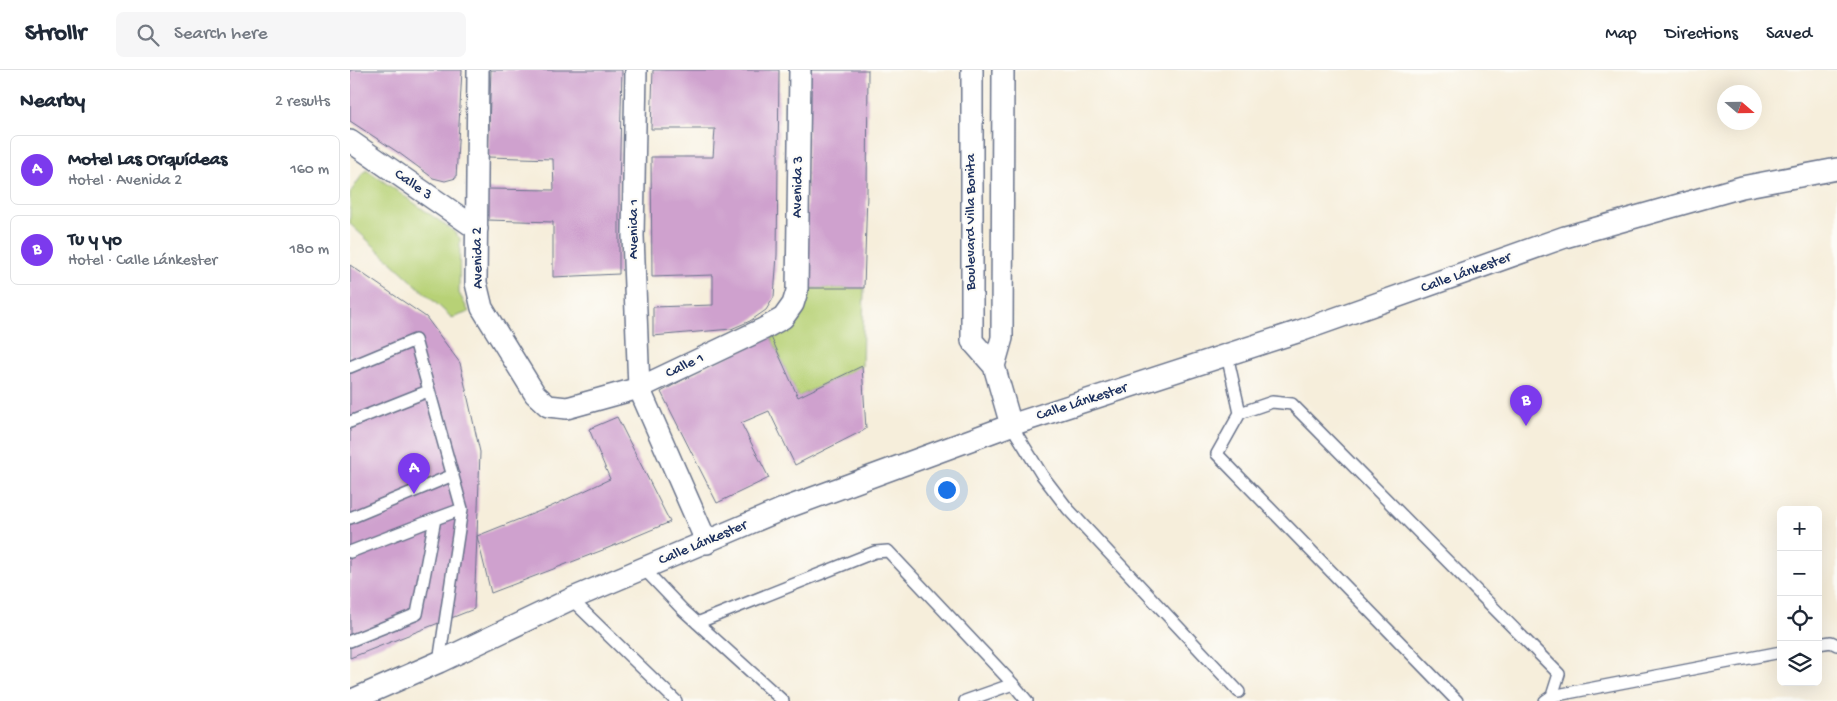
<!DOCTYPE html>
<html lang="en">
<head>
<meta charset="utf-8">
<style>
  body { margin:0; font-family:"Gochi Hand",sans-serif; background:#f6f6f7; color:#1f2937 }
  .controls { position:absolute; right:15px; bottom:15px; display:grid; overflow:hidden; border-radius:8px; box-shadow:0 5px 20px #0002 }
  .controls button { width:45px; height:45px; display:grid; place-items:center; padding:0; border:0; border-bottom:1px solid #e0e1e3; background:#fff; color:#1f2937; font:25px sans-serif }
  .compass { position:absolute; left:1367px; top:15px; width:45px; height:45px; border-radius:50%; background:#fff; box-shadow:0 5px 20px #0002; rotate:110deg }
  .you { position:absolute; left:596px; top:419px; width:18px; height:18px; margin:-12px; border:4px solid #fff; border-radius:50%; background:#1a73e8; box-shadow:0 0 0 8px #1a73e833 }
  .badge { display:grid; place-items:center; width:32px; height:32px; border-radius:50%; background:#7c3aed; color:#fff; font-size:16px; font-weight:700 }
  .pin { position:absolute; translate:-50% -41px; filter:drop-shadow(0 1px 2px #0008) }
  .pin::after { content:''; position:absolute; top:26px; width:18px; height:15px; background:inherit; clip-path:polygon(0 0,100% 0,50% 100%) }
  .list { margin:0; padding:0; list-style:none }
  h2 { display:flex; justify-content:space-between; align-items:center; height:65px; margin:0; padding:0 20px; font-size:21px }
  h2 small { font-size:16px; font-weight:400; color:#747a83 }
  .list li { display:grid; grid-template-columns:32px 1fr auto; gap:15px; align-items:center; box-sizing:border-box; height:70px; margin:0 10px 10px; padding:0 10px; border:1px solid #e0e1e3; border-radius:8px }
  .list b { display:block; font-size:19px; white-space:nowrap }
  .list p { margin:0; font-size:16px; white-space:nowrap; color:#747a83 }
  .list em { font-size:16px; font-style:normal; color:#747a83 }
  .icon { flex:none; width:28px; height:28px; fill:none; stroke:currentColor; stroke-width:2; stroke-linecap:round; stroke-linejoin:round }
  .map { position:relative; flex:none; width:1487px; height:631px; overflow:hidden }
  header { display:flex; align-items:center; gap:30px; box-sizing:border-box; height:70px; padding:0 25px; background:#fff; border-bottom:1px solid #e0e1e3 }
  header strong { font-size:24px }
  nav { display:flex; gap:28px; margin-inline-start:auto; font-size:18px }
  .search { width:350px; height:45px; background:#f6f6f7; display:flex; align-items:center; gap:12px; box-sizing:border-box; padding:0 18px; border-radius:8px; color:#747a83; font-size:19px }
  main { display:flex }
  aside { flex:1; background:#fff }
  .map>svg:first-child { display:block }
  .green { fill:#b7d176; stroke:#69806a }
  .building { fill:#cfa1ce }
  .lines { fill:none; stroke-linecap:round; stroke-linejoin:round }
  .service-casing { stroke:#68728a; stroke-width:14 }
  .minor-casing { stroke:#68728a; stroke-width:24 }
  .service { stroke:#fff; stroke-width:11 }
  .minor { stroke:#fff; stroke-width:21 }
  .labels { text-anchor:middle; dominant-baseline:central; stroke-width:4.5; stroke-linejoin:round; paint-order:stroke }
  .street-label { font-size:15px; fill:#1b2f5e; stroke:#fdfcf7 }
</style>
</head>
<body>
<header>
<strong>Strollr</strong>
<div class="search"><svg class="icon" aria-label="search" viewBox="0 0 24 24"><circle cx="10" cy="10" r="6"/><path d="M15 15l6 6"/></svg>Search here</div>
<nav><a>Map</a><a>Directions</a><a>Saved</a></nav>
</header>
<main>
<aside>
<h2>Nearby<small>2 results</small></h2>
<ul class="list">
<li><span class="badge">A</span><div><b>Motel Las Orquídeas</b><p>Hotel · Avenida 2</p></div><em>160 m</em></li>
<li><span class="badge">B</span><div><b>Tu y yo</b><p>Hotel · Calle Lánkester</p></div><em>180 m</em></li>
</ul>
</aside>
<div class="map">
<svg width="1487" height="631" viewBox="0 0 1487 631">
  <rect width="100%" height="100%" fill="#fdfcf7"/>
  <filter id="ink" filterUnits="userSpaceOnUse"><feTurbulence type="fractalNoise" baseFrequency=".02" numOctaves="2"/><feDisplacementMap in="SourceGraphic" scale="10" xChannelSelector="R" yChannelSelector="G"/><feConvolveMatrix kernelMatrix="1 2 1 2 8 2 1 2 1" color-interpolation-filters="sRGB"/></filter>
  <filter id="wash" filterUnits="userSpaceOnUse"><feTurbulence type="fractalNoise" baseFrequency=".0096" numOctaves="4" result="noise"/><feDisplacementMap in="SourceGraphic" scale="20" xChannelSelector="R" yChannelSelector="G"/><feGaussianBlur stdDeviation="1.12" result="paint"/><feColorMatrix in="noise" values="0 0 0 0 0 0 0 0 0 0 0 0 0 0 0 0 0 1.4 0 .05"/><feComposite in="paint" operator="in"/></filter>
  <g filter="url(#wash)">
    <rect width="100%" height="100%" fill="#f6eedb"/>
    <!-- green -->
    <path class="green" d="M 16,99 L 101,159 L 110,168 L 109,223 L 119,242 L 102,248 L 0,154 L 0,123 Z
      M 455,218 L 514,218 L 512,296 L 448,327 L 421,267 C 428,264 435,262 441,259 C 452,252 458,231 455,218 Z"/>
    <g id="blocks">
      <!-- building -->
      <path class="building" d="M 0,0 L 112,0 L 106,108 L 95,111 L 83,108 L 49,83 L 0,51 Z
        M 141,0 L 272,0 L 269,119 L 269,204 L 203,207 L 203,152 L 137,150 L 137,119 L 204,120 L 203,89 L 138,87 Z
        M 303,0 L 429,0 L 427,185 L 424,227 L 416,240 L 400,251 L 381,259 L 303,266 L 303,237 L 363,235 L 363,205 L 302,207 L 301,87 L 363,87 L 365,59 L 301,59 Z
        M 459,0 L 518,0 L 517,123 L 514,218 L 455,218 Z
        M 0,195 L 76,247 L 110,293 L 130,382 L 127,466 L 200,437 L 260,409 L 239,359 L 267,347 L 320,452 L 258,478 L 141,523 L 127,466 L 124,539 L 0,588 Z
        M 421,267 L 448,327 L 512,296 L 516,359 L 445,395 L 419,341 L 391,353 L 419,408 L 367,433 L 311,322 L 361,294 Z"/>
    </g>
  </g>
  <g filter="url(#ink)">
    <use href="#blocks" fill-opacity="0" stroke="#68728a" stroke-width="1"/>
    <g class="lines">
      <defs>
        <path id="service" d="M 877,285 L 890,343
          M 0,297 L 65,270 L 112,439 L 89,592
          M 0,352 L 78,321
          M 661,355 L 692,405 L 718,439 L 889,622
          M 0,448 L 103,405
          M 85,449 L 112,439
          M 0,482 L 85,449 L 67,544 L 0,571
          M 293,498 L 333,540 L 433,631
          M 221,529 L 326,631
          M 347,553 L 525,482 L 538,481 L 663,614 L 615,631
          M 1468,574 L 1481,572 L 1487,575
          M 663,614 L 677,631
          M 1107,631 L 867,384 L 890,343 L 922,332 L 942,334 L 1209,604 L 1202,626
          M 1195,631 L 1202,626 L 1431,582"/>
        <path id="minor" d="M 128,0 L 126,213 L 132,238 L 185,324 L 198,336 L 217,338 L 289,318 L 413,259 L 433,248 L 443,234 L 447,221 L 450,0
          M 286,0 L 283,166 L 289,318 L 357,473
          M 622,0 L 622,271 L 644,296 L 661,355
          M 0,71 L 127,159
          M 644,296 L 652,268 L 653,0
          M 0,631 L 89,592 L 221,529 L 433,439 L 661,355 L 950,261 L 1215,167 L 1392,117 L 1487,99"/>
      </defs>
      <!-- service casing -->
      <use href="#service" class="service-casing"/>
      <!-- minor casing -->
      <use href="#minor" class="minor-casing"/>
      <!-- service -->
      <use href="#service" class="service"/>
      <!-- minor -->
      <use href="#minor" class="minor"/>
    </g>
  </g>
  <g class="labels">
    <!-- street labels -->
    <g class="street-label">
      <text transform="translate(63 115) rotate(35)">Calle 3</text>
      <text transform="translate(448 117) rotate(-89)">Avenida 3</text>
      <text transform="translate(621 152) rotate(-90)">Boulevard Villa Bonita</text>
      <text transform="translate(284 159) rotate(-90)">Avenida 1</text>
      <text transform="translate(128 188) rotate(-91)">Avenida 2</text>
      <text transform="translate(1116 203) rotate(-20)">Calle Lánkester</text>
      <text transform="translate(335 296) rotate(-25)">Calle 1</text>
      <text transform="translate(732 332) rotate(-18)">Calle Lánkester</text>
      <text transform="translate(353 473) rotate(-23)">Calle Lánkester</text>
    </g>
  </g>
</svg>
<div class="controls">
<button>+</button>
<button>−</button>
<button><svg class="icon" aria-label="locate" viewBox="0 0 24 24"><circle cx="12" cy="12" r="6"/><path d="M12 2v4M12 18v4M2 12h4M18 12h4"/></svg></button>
<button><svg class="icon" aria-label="layers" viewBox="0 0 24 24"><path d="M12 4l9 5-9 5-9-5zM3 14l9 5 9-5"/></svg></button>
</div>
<svg class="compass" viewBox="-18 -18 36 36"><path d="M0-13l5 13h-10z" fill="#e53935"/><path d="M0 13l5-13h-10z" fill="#747a83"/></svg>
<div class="you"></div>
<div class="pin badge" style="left:64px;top:424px">A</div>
<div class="pin badge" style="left:1176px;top:356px">B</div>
</div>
</main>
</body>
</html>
